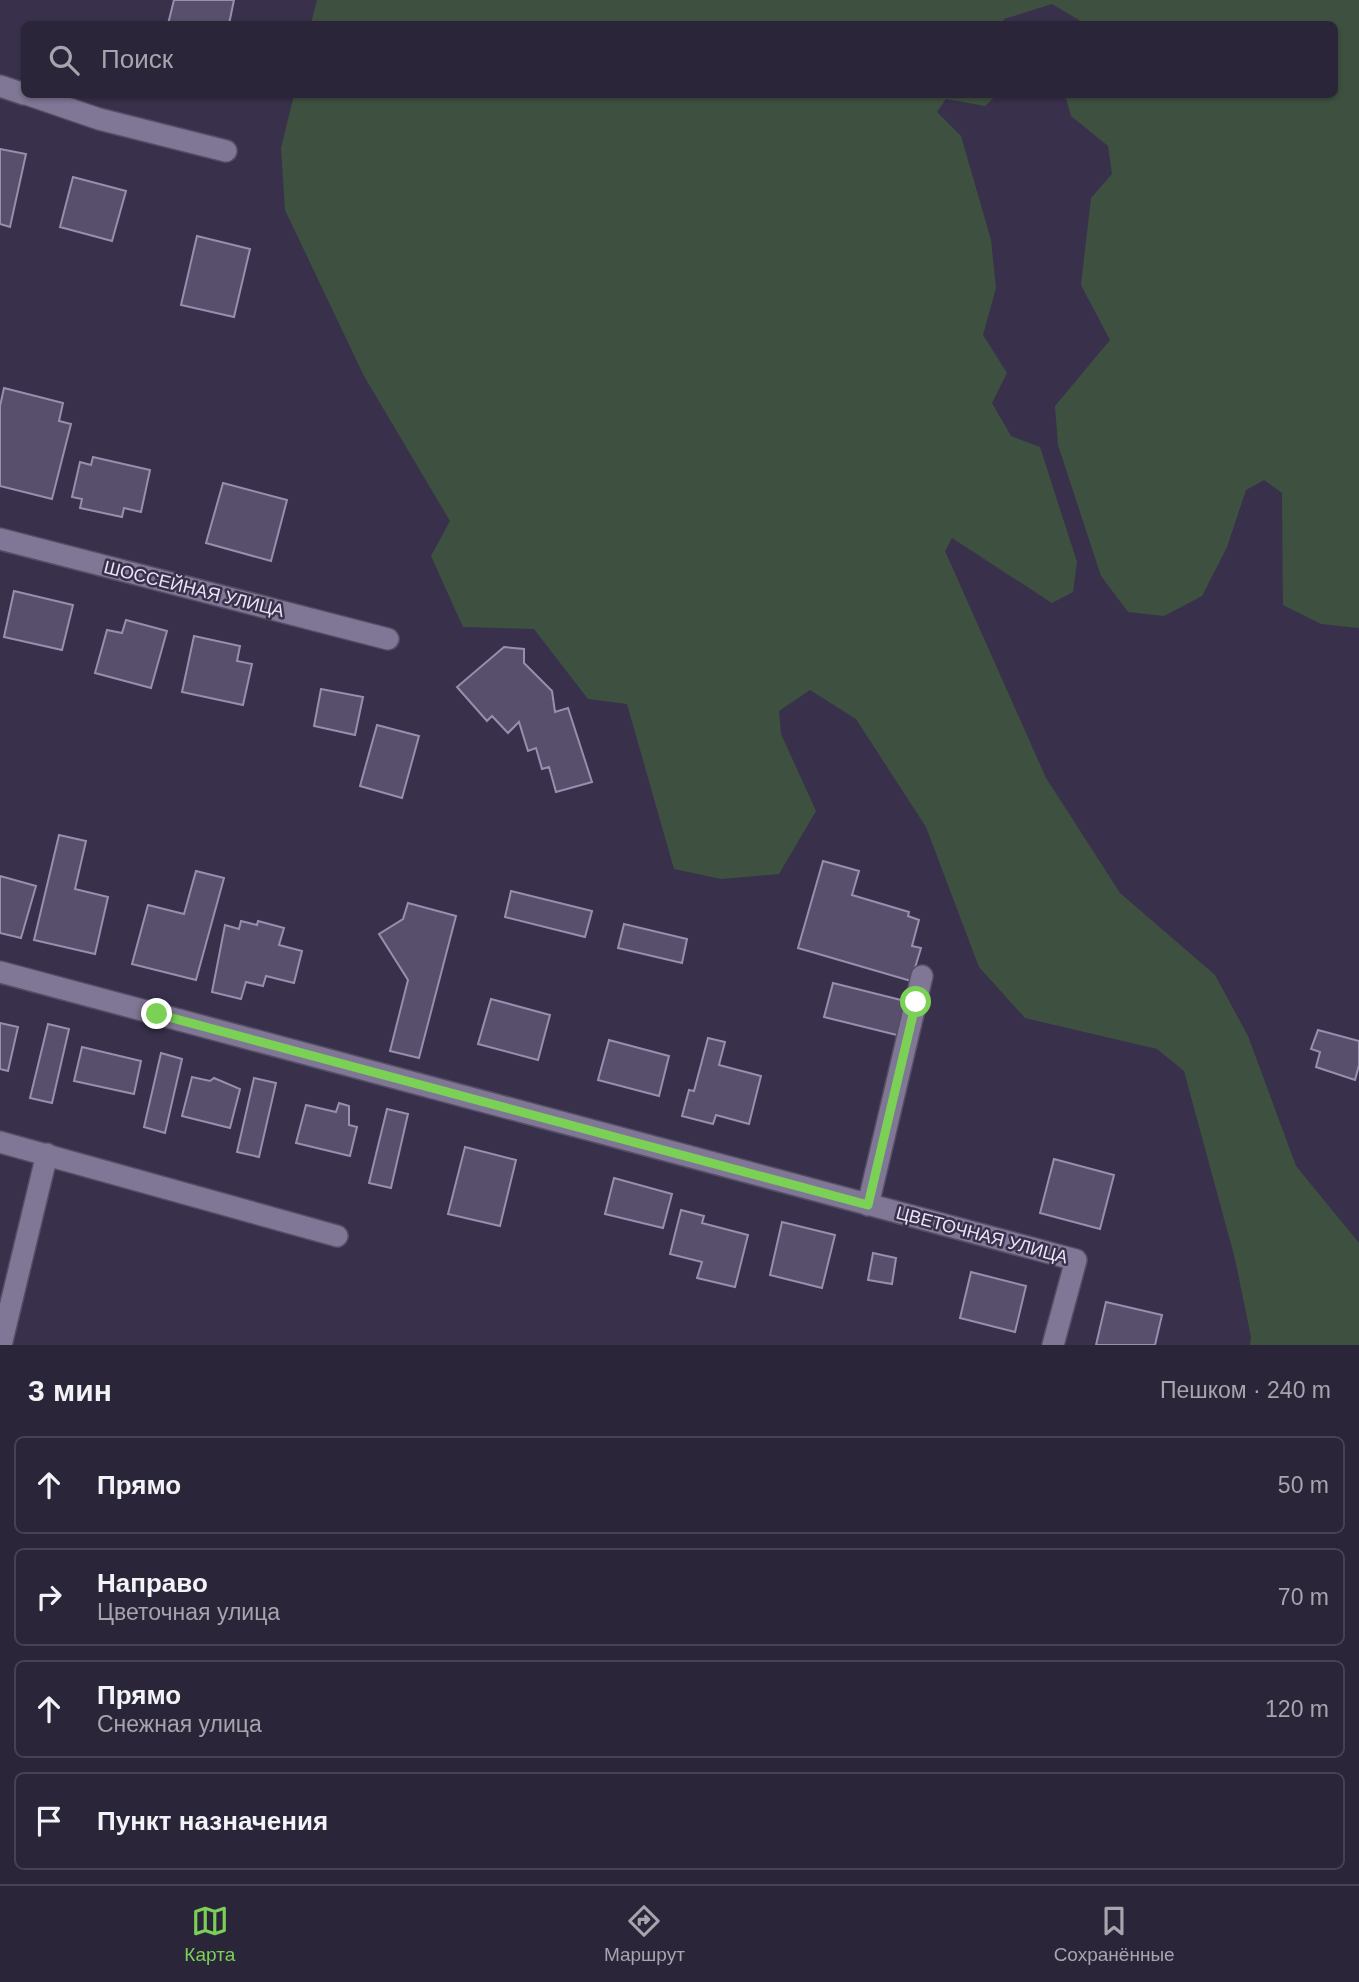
<!DOCTYPE html>
<html lang="ru">
<head>
<meta charset="utf-8">
<style>
  body { margin:0; font-family:Arial,sans-serif; background:#373144; color:#f1f3f6 }
  .stop { position:absolute; width:21px; height:21px; margin:-16px; border:5px solid #7ad156; border-radius:50%; background:#fff }
  .stop.end { background:#7ad156; border-color:#fff; box-shadow:0 2px 7px #0008 }
  .list { margin:0; padding:0; list-style:none }
  h2 { display:flex; justify-content:space-between; align-items:center; height:91px; margin:0; padding:0 28px; font-size:30px }
  h2 small { font-size:23px; font-weight:400; color:#a6a5ae }
  .list li { display:grid; grid-template-columns:46px 1fr auto; gap:21px; align-items:center; box-sizing:border-box; height:98px; margin:0 14px 14px; padding:0 14px; border:2px solid #474253; border-radius:10px }
  .list b { display:block; font-size:26px; white-space:nowrap }
  .list p { margin:0; font-size:23px; white-space:nowrap; color:#a6a5ae }
  .list em { font-size:23px; font-style:normal; color:#a6a5ae }
  .icon { flex:none; width:38px; height:38px; fill:none; stroke:currentColor; stroke-width:2; stroke-linecap:round; stroke-linejoin:round }
  .map { position:relative; flex:none; width:1359px; height:1345px; overflow:hidden }
  .search { position:absolute; background:#2b2539; box-shadow:0 2px 5px #0004; left:21px; right:21px; top:21px; height:77px; display:flex; align-items:center; gap:18px; box-sizing:border-box; padding:0 24px; border-radius:10px; color:#a6a5ae; font-size:26px }
  .sheet { height:539px; background:#2b2539 }
  nav { display:flex; justify-content:space-around; align-items:center; box-sizing:border-box; height:98px; border-top:2px solid #474253; background:#2b2539; font-size:19px; color:#a6a5ae }
  nav a { display:grid; justify-items:center; gap:4px }
  nav .on { color:#7ad156 }
  .map>svg:first-child { display:block }
  .green { fill:#3e5140 }
  .building { fill:#574f6b; stroke:#988faf; stroke-width:2 }
  .lines { fill:none; stroke-linecap:round; stroke-linejoin:round }
  .minor-casing { stroke:#544e64; stroke-width:24 }
  .minor { stroke:#807796; stroke-width:21 }
  .route { stroke:#7ad156; stroke-width:9 }
  .labels { text-anchor:middle; dominant-baseline:central; stroke-width:5; stroke-linejoin:round; paint-order:stroke }
  .street-label { font-size:18px; fill:#e8e4f5; stroke:#39314c }
</style>
</head>
<body>
<div class="map">
<svg width="1359" height="1345" viewBox="0 0 1359 1345">
  <rect width="100%" height="100%" fill="#39314c"/>
  <!-- green -->
  <path class="green" d="M 317,0 L 1359,0 L 1359,628 L 1321,624 L 1283,605 L 1282,493 L 1264,480 L 1246,490 L 1227,547 L 1202,596 L 1164,616 L 1128,612 L 1101,576 L 1058,445 L 1055,406 L 1110,340 L 1081,285 L 1091,198 L 1112,174 L 1108,146 L 1071,116 L 1065,95 L 1334,94 L 1334,24 L 1079,24 L 1079,20 L 1052,4 L 1004,19 L 1002,24 L 311,24 Z
    M 294,95 L 997,95 L 985,106 L 946,99 L 937,112 L 961,136 L 991,240 L 996,288 L 983,335 L 1007,373 L 992,403 L 1011,436 L 1040,447 L 1077,562 L 1073,592 L 1052,603 L 952,538 L 945,551 L 1046,778 L 1120,893 L 1215,975 L 1248,1036 L 1296,1166 L 1359,1243 L 1359,1345 L 1250,1345 L 1251,1337 L 1235,1259 L 1184,1071 L 1157,1049 L 1025,1018 L 979,967 L 926,827 L 856,719 L 810,690 L 779,711 L 781,734 L 816,811 L 779,874 L 721,879 L 674,869 L 627,704 L 588,699 L 534,629 L 463,627 L 431,556 L 450,521 L 364,376 L 285,210 L 281,148 Z"/>
  <!-- building -->
  <path class="building" d="M 174,0 L 234,0 L 229,24 L 168,24 Z
    M 0,149 L 26,154 L 10,227 L 0,224 Z
    M 73,177 L 126,191 L 112,241 L 60,227 Z
    M 197,236 L 250,249 L 234,317 L 181,305 Z
    M 4,388 L 63,403 L 59,421 L 71,424 L 52,499 L 0,486 L 0,406 Z
    M 93,457 L 150,470 L 141,512 L 124,508 L 122,517 L 80,508 L 82,499 L 72,497 L 80,462 L 91,465 Z
    M 223,483 L 287,500 L 271,561 L 206,543 Z
    M 14,591 L 73,605 L 62,650 L 4,637 Z
    M 126,620 L 167,631 L 151,688 L 95,673 L 107,630 L 122,633 Z
    M 194,636 L 240,646 L 237,661 L 252,664 L 243,705 L 182,692 Z
    M 504,647 L 524,649 L 524,663 L 552,691 L 555,712 L 568,708 L 592,782 L 556,792 L 549,767 L 542,769 L 536,748 L 528,751 L 519,722 L 508,733 L 492,716 L 487,721 L 457,687 Z
    M 321,689 L 363,697 L 355,735 L 314,726 Z
    M 377,725 L 419,736 L 402,798 L 360,786 Z
    M 59,835 L 86,841 L 75,889 L 108,897 L 95,954 L 34,940 Z
    M 823,861 L 859,871 L 852,895 L 909,912 L 908,916 L 919,920 L 912,946 L 921,948 L 911,981 L 798,948 Z
    M 196,871 L 224,878 L 196,980 L 132,964 L 148,905 L 184,914 Z
    M 0,876 L 36,886 L 21,938 L 0,933 Z
    M 511,891 L 592,911 L 585,937 L 505,917 Z
    M 408,903 L 456,916 L 419,1058 L 390,1051 L 408,980 L 379,934 L 403,919 Z
    M 241,921 L 257,925 L 258,921 L 284,928 L 279,945 L 302,951 L 294,983 L 266,976 L 263,986 L 246,982 L 241,999 L 212,992 L 225,925 L 239,929 Z
    M 624,924 L 687,939 L 682,963 L 618,948 Z
    M 833,983 L 913,1003 L 905,1037 L 824,1017 Z
    M 491,999 L 550,1015 L 538,1060 L 478,1044 Z
    M 0,1023 L 18,1027 L 8,1071 L 0,1069 Z
    M 48,1024 L 69,1029 L 52,1103 L 30,1098 Z
    M 1318,1030 L 1359,1041 L 1359,1065 L 1355,1080 L 1316,1067 L 1320,1052 L 1311,1049 Z
    M 708,1038 L 725,1042 L 719,1065 L 761,1076 L 749,1124 L 716,1115 L 713,1124 L 682,1116 L 689,1090 L 694,1091 Z
    M 609,1040 L 669,1056 L 659,1096 L 598,1080 Z
    M 82,1047 L 141,1061 L 134,1094 L 74,1081 Z
    M 161,1053 L 182,1059 L 165,1133 L 144,1127 Z
    M 192,1077 L 210,1081 L 214,1078 L 240,1089 L 230,1128 L 182,1116 Z
    M 254,1078 L 276,1083 L 259,1157 L 237,1152 Z
    M 339,1103 L 349,1106 L 349,1125 L 357,1127 L 350,1156 L 296,1143 L 306,1105 L 336,1112 Z
    M 387,1109 L 408,1114 L 391,1188 L 369,1183 Z
    M 465,1147 L 516,1160 L 500,1226 L 448,1214 Z
    M 1054,1159 L 1114,1175 L 1100,1229 L 1040,1213 Z
    M 614,1178 L 672,1194 L 663,1228 L 605,1214 Z
    M 681,1210 L 704,1216 L 702,1223 L 748,1235 L 735,1287 L 697,1278 L 702,1262 L 670,1254 Z
    M 782,1222 L 835,1235 L 822,1288 L 770,1275 Z
    M 873,1253 L 896,1258 L 892,1284 L 868,1280 Z
    M 971,1272 L 1026,1286 L 1015,1332 L 960,1318 Z
    M 1106,1302 L 1162,1315 L 1155,1345 L 1096,1345 Z"/>
  <g class="lines">
    <defs>
      <path id="minor" d="M 0,86 L 24,94
        M 26,94 L 99,119 L 226,151
        M 0,539 L 388,639
        M 0,972 L 1076,1260 L 1053,1345
        M 0,1142 L 337,1236
        M 868,1205 L 922,976
        M 1,1345 L 47,1154"/>
    </defs>
    <!-- minor casing -->
    <use href="#minor" class="minor-casing"/>
    <!-- minor -->
    <use href="#minor" class="minor"/>
  </g>
  <g class="lines">
    <!-- route -->
    <path class="route" d="M 157,1014 L 868,1205 L 916,1002"/>
  </g>
  <g class="labels">
    <!-- street labels -->
    <g class="street-label">
      <text transform="translate(194 589) rotate(14)">ШОССЕЙНАЯ УЛИЦА</text>
      <text transform="translate(982 1235) rotate(15)">ЦВЕТОЧНАЯ УЛИЦА</text>
    </g>
  </g>
</svg>
<div class="stop" style="left:916px;top:1002px"></div>
<div class="stop end" style="left:157px;top:1014px"></div>
<div class="search"><svg class="icon" aria-label="search" viewBox="0 0 24 24"><circle cx="10" cy="10" r="6"/><path d="M15 15l6 6"/></svg>Поиск</div>
</div>
<section class="sheet">
<h2>3 мин<small>Пешком · 240 m</small></h2>
<ul class="list">
<li><svg class="icon" aria-label="ahead" viewBox="0 0 24 24"><path d="M12 20V5M6 11l6-6 6 6"/></svg><div><b>Прямо</b></div><em>50 m</em></li>
<li><svg class="icon" aria-label="right" viewBox="0 0 24 24"><path d="M7 20v-9h11M14 6l5 5-5 5"/></svg><div><b>Направо</b><p>Цветочная улица</p></div><em>70 m</em></li>
<li><svg class="icon" aria-label="ahead" viewBox="0 0 24 24"><path d="M12 20V5M6 11l6-6 6 6"/></svg><div><b>Прямо</b><p>Снежная улица</p></div><em>120 m</em></li>
<li><svg class="icon" aria-label="arrive" viewBox="0 0 24 24"><path d="M6 21V4h12l-3 4 3 4H6"/></svg><div><b>Пункт назначения</b></div></li>
</ul>
</section>
<nav>
<a class="on"><svg class="icon" aria-label="map" viewBox="0 0 24 24"><path d="M3 6l6-2 6 2 6-2v14l-6 2-6-2-6 2zM9 4v14M15 6v14"/></svg>Карта</a>
<a><svg class="icon" aria-label="directions" viewBox="0 0 24 24"><path d="M12 3l9 9-9 9-9-9zM9 14v-3h6M13 9l2 2-2 2"/></svg>Маршрут</a>
<a><svg class="icon" aria-label="saved" viewBox="0 0 24 24"><path d="M7 4h10v16l-5-4-5 4z"/></svg>Сохранённые</a>
</nav>
</body>
</html>
